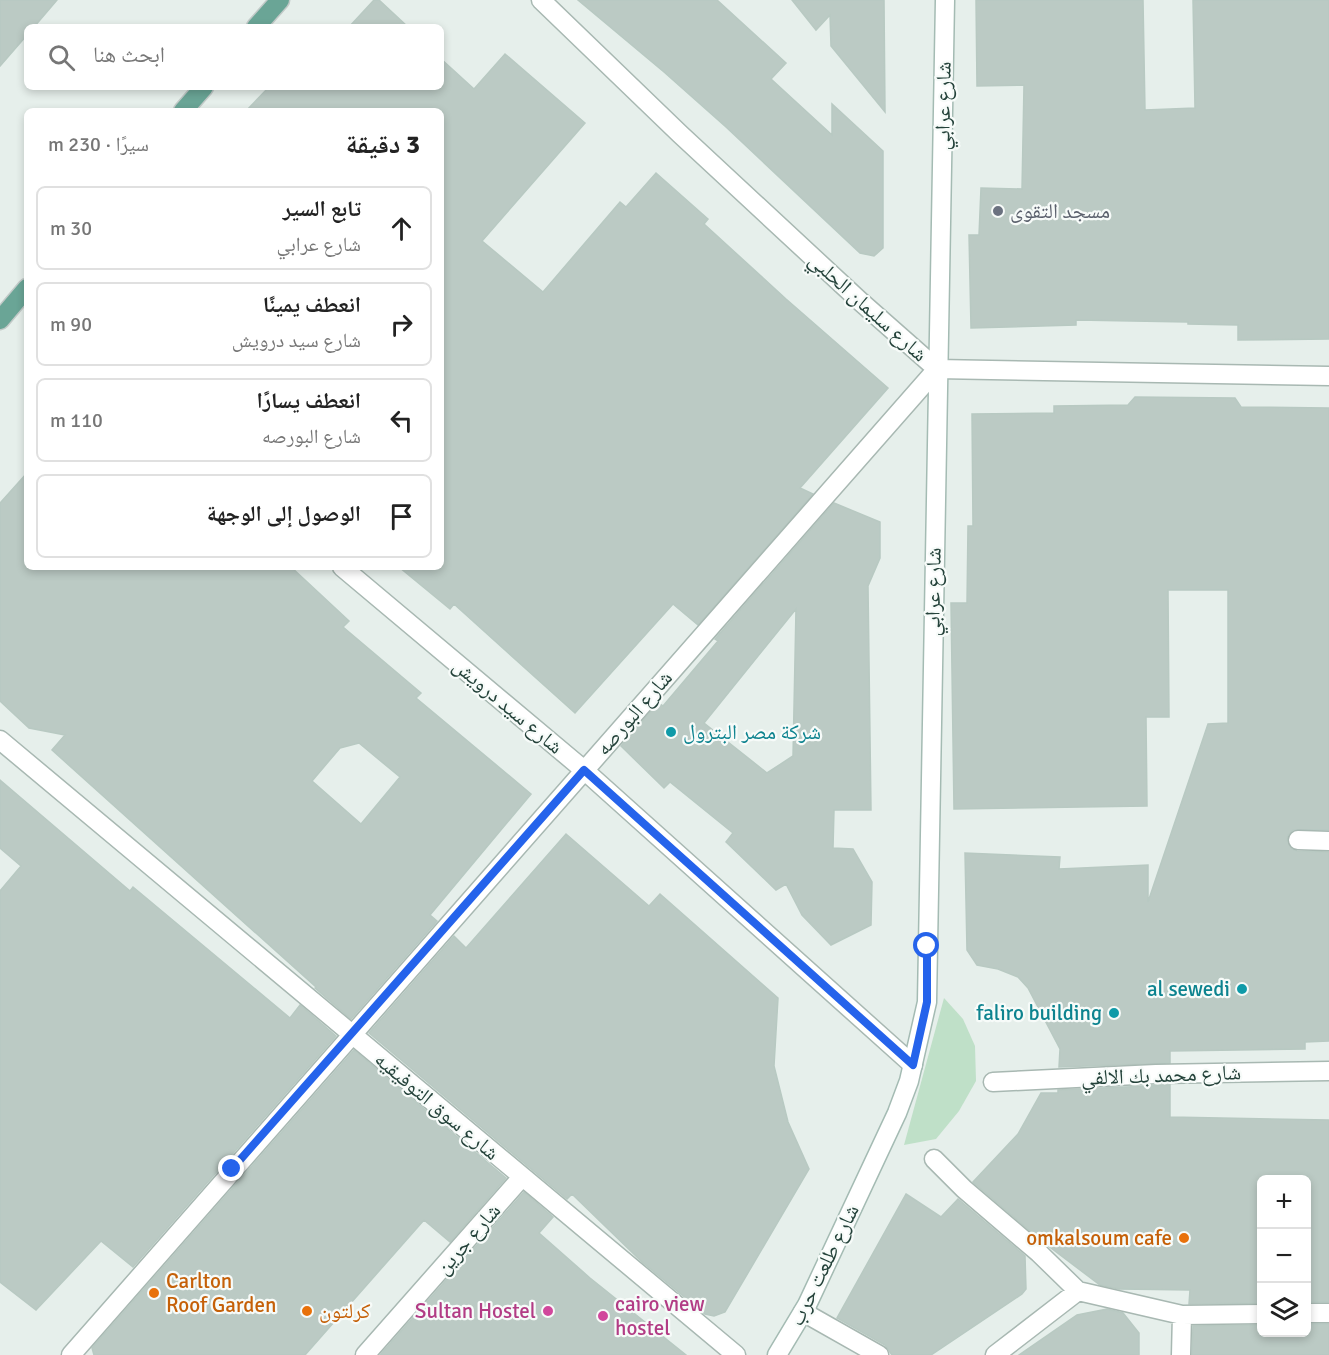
<!DOCTYPE html>
<html lang="ar">
<head>
<meta charset="utf-8">
<style>
  body { margin:0; font-family:Signika,"Noto Naskh Arabic",sans-serif; background:#f2f2f2; color:#222; direction:rtl }
  .controls { position:absolute; right:18px; bottom:18px; display:grid; overflow:hidden; border-radius:9px; box-shadow:0 3px 9px #0003 }
  .controls button { width:54px; height:54px; display:grid; place-items:center; padding:0; border:0; border-bottom:2px solid #e0e0e0; background:#fff; color:#222; font:30px sans-serif }
  .stop { position:absolute; width:18px; height:18px; margin:-14px; border:4px solid #2563eb; border-radius:50%; background:#fff }
  .stop.end { background:#2563eb; border-color:#fff; box-shadow:0 2px 6px #0008 }
  .list { margin:0; padding:0; list-style:none }
  h2 { display:flex; justify-content:space-between; align-items:center; height:78px; margin:0; padding:0 24px; font-size:26px }
  h2 small { font-size:20px; font-weight:400; color:#767676 }
  .list li { display:grid; grid-template-columns:39px 1fr auto; gap:18px; align-items:center; box-sizing:border-box; height:84px; margin:0 12px 12px; padding:0 12px; border:2px solid #e0e0e0; border-radius:9px }
  .list b { display:block; font-size:22px; white-space:nowrap }
  .list p { margin:0; font-size:20px; white-space:nowrap; color:#767676 }
  .list em { font-size:20px; font-style:normal; color:#767676 }
  .icon { flex:none; width:33px; height:33px; fill:none; stroke:currentColor; stroke-width:2; stroke-linecap:round; stroke-linejoin:round }
  .map { position:relative; flex:none; width:1329px; height:1355px; overflow:hidden; direction:ltr }
  .search { position:absolute; background:#fff; box-shadow:0 3px 9px #0003; left:24px; top:24px; width:420px; height:66px; display:flex; align-items:center; gap:15px; box-sizing:border-box; padding:0 21px; border-radius:9px; color:#767676; font-size:22px }
  .panel { position:absolute; background:#fff; box-shadow:0 3px 9px #0003; left:24px; top:108px; width:420px; height:462px; border-radius:9px; direction:rtl }
  .map>svg:first-child { display:block }
  .green { fill:#bfe0c8 }
  .building { fill:#bbcac4; stroke:#b8c9c2; stroke-width:1.5; fill-rule:evenodd }
  .lines { fill:none; stroke-linecap:round; stroke-linejoin:round }
  .street-casing { stroke:#a8b8b2; stroke-width:21 }
  .secondary-casing { stroke:#a4bbb3; stroke-width:21 }
  .primary-casing { stroke:#c2cac8; stroke-width:21 }
  .street { stroke:#fff; stroke-width:18 }
  .secondary { stroke:#fff; stroke-width:18 }
  .primary { stroke:#6aa596; stroke-width:18 }
  .route { stroke:#2563eb; stroke-width:8 }
  .worship-dot { fill:#6b7280; stroke:#f7fbf9; stroke-width:2 }
  .culture-dot { fill:#0f9aa8; stroke:#f7fbf9; stroke-width:2 }
  .food-dot { fill:#e8710a; stroke:#f7fbf9; stroke-width:2 }
  .hotel-dot { fill:#d1479c; stroke:#f7fbf9; stroke-width:2 }
  .labels { text-anchor:middle; dominant-baseline:central; stroke-width:4.5; stroke-linejoin:round; paint-order:stroke }
  .street-label { font-size:21px; fill:#24423a; stroke:#f7fbf9 }
  .worship-label { font-size:21px; fill:#5b616d; stroke:#f7fbf9; text-anchor:start }
  .culture-label { font-size:21px; fill:#0d838f; stroke:#f7fbf9; text-anchor:end }
  .food-label { font-size:21px; fill:#c56008; stroke:#f7fbf9; text-anchor:start }
  .hotel-label { font-size:21px; fill:#b23c85; stroke:#f7fbf9; text-anchor:start }
</style>
</head>
<body>
<div class="map">
<svg width="1329" height="1355" viewBox="0 0 1329 1355">
  <rect width="100%" height="100%" fill="#e6efeb"/>
  <!-- green -->
  <path class="green" d="M 944,998 L 963,1019 L 975,1046 L 976,1081 L 959,1111 L 936,1139 L 904,1145 Z"/>
  <!-- building -->
  <path class="building" d="M 0,0 L 57,0 L 34,27 L 27,27 L 27,35 L 0,66 Z
    M 374,0 L 379,0 L 408,27 L 349,27 Z
    M 578,0 L 717,0 L 786,63 L 771,79 L 832,135 L 832,104 L 883,151 L 883,248 L 874,256 L 860,253 L 726,127 L 664,72 Z
    M 792,0 L 884,0 L 885,112 L 831,46 L 830,15 L 816,30 Z
    M 976,0 L 1143,0 L 1145,110 L 1195,108 L 1193,0 L 1329,0 L 1329,339 L 1238,340 L 1238,325 L 1188,324 L 1188,322 L 1076,320 L 1076,325 L 971,328 L 969,235 L 979,235 L 981,188 L 1022,189 L 1024,85 L 977,86 Z
    M 505,54 L 585,123 L 482,241 L 543,292 L 620,202 L 626,207 L 656,173 L 708,219 L 704,224 L 786,299 L 888,388 L 800,488 L 813,494 L 698,625 L 673,604 L 575,713 L 454,604 L 450,609 L 399,567 L 441,567 L 441,111 L 246,111 L 269,87 L 441,87 L 441,59 L 474,89 Z
    M 1135,397 L 1235,398 L 1241,407 L 1329,408 L 1329,830 L 1293,830 L 1288,835 L 1287,840 L 1292,849 L 1297,851 L 1329,852 L 1329,1041 L 1305,1042 L 1305,1049 L 1170,1051 L 1170,1063 L 1059,1067 L 1060,1049 L 1028,988 L 1018,977 L 998,969 L 977,965 L 967,950 L 965,853 L 1060,857 L 1059,869 L 1148,865 L 1148,902 L 1208,724 L 1228,723 L 1228,590 L 1168,590 L 1169,717 L 1146,717 L 1147,806 L 954,809 L 951,603 L 967,603 L 968,526 L 973,526 L 972,414 L 1054,413 L 1054,406 L 1128,405 Z
    M 27,473 L 27,567 L 291,567 L 349,621 L 343,627 L 421,693 L 416,698 L 531,794 L 430,915 L 437,921 L 351,1019 L 315,988 L 316,987 L 52,750 L 65,735 L 29,728 L 0,701 L 0,503 ZM 359,743 L 400,777 L 361,824 L 312,781 L 340,748 Z
    M 834,503 L 880,522 L 880,558 L 868,586 L 871,810 L 834,810 L 833,848 L 853,849 L 872,882 L 871,925 L 831,945 L 802,915 L 786,884 L 776,890 L 726,842 L 733,833 L 670,782 L 664,788 L 621,746 L 658,703 L 663,706 L 718,641 L 715,639 ZM 796,609 L 793,756 L 767,773 L 704,723 Z
    M 0,780 L 130,891 L 133,887 L 290,1018 L 300,1005 L 336,1036 L 133,1267 L 101,1241 L 36,1310 L 0,1282 L 0,891 L 21,866 L 0,848 Z
    M 566,834 L 649,906 L 660,894 L 778,998 L 774,1066 L 788,1122 L 809,1169 L 725,1312 L 714,1316 L 705,1314 L 641,1261 L 572,1194 L 567,1199 L 369,1033 L 454,936 L 466,948 Z
    M 354,1050 L 506,1178 L 450,1242 L 424,1220 L 305,1355 L 94,1355 L 92,1348 Z
    M 1170,1085 L 1170,1117 L 1329,1120 L 1329,1302 L 1306,1302 L 1306,1179 L 1262,1179 L 1262,1303 L 1189,1304 L 1190,1290 L 1119,1289 L 1100,1285 L 1043,1242 L 973,1182 L 1018,1134 L 1041,1093 L 1058,1093 L 1058,1090 Z
    M 524,1192 L 553,1217 L 539,1233 L 590,1278 L 686,1355 L 380,1355 Z
    M 906,1194 L 941,1217 L 958,1199 L 1025,1256 L 1026,1289 L 1022,1294 L 931,1355 L 892,1355 L 885,1345 L 837,1318 Z
    M 1107,1309 L 1123,1313 L 1139,1333 L 1139,1355 L 1019,1355 L 1077,1315 Z
    M 1306,1324 L 1329,1324 L 1329,1355 L 1192,1355 L 1193,1326 L 1262,1325 L 1262,1332 L 1306,1332 Z"/>
  <g class="lines">
    <defs>
      <path id="street" d="M 541,0 L 680,134 L 861,302 L 937,369 L 1329,376
        M 342,567 L 584,770 L 913,1065
        M 0,740 L 736,1355
        M 1298,840 L 1329,841
        M 993,1082 L 1156,1074 L 1329,1071
        M 934,1159 L 964,1189 L 1039,1253 L 1078,1291 L 1182,1315 L 1262,1314
        M 803,1312 L 879,1355
        M 1306,1313 L 1329,1313
        M 71,1355 L 937,369
        M 365,1355 L 522,1177
        M 995,1355 L 1078,1291
        M 1181,1355 L 1182,1315"/>
      <path id="secondary" d="M 777,1355 L 807,1305 L 897,1113 L 909,1081 L 927,1002 L 945,0"/>
      <path id="primary" d="M 256,27 L 280,0
        M 183,111 L 204,87
        M 0,320 L 27,288"/>
    </defs>
    <!-- street casing -->
    <use href="#street" class="street-casing"/>
    <!-- secondary casing -->
    <use href="#secondary" class="secondary-casing"/>
    <!-- primary casing -->
    <use href="#primary" class="primary-casing"/>
    <!-- street -->
    <use href="#street" class="street"/>
    <!-- secondary -->
    <use href="#secondary" class="secondary"/>
    <!-- primary -->
    <use href="#primary" class="primary"/>
  </g>
  <g class="lines">
    <!-- route -->
    <path class="route" d="M 232,1169 L 584,770 L 913,1065 L 927,1002 L 927,946"/>
  </g>
  <!-- markers -->
  <circle class="worship-dot" cx="998" cy="211" r="6"/>
  <g class="culture-dot">
    <circle cx="671" cy="732" r="6"/>
    <circle cx="1242" cy="989" r="6"/>
    <circle cx="1114" cy="1013" r="6"/>
  </g>
  <g class="food-dot">
    <circle cx="1184" cy="1238" r="6"/>
    <circle cx="154" cy="1293" r="6"/>
    <circle cx="307" cy="1311" r="6"/>
  </g>
  <g class="hotel-dot">
    <circle cx="548" cy="1311" r="6"/>
    <circle cx="603" cy="1316" r="6"/>
  </g>
  <g class="labels">
    <!-- street labels -->
    <g class="street-label">
      <text transform="translate(943 106) rotate(-89)">شارع عرابي</text>
      <text transform="translate(868 307) rotate(42)">شارع سليمان الحلبي</text>
      <text transform="translate(933 592) rotate(-89)">شارع عرابي</text>
      <text transform="translate(508 706) rotate(40)">شارع سيد درويش</text>
      <text transform="translate(634 713) rotate(-49)">شارع البورصه</text>
      <text transform="translate(1161 1075) rotate(-2)">شارع محمد بك الالفي</text>
      <text transform="translate(437 1106) rotate(40)">شارع سوق التوفيقيه</text>
      <text transform="translate(468 1239) rotate(-49)">شارع جرين</text>
      <text transform="translate(824 1265) rotate(-64)">شارع طلعت حرب</text>
    </g>
    <!-- worship labels -->
    <g class="worship-label">
      <text x="1010" y="211">مسجد التقوى</text>
    </g>
    <!-- culture labels -->
    <g class="culture-label">
      <text x="683" y="732" text-anchor="start">شركة مصر البترول</text>
      <text x="1230" y="989">al sewedi</text>
      <text x="1102" y="1013">faliro building</text>
    </g>
    <!-- food labels -->
    <g class="food-label">
      <text x="1172" y="1238" text-anchor="end">omkalsoum cafe</text>
      <text x="166" y="1281">Carlton<tspan x="166" dy="24">Roof Garden</tspan></text>
      <text x="319" y="1311">كرلتون</text>
    </g>
    <!-- hotel labels -->
    <g class="hotel-label">
      <text x="615" y="1304">cairo view<tspan x="615" dy="24">hostel</tspan></text>
      <text x="536" y="1311" text-anchor="end">Sultan Hostel</text>
    </g>
  </g>
</svg>
<div class="controls">
<button>+</button>
<button>−</button>
<button><svg class="icon" aria-label="layers" viewBox="0 0 24 24"><path d="M12 4l9 5-9 5-9-5zM3 14l9 5 9-5"/></svg></button>
</div>
<div class="stop" style="left:927px;top:946px"></div>
<div class="stop end" style="left:232px;top:1169px"></div>
<div class="search"><svg class="icon" aria-label="search" viewBox="0 0 24 24"><circle cx="10" cy="10" r="6"/><path d="M15 15l6 6"/></svg>ابحث هنا</div>
<section class="panel">
<h2>3 دقيقة<small>سيرًا · 230 m</small></h2>
<ul class="list">
<li><svg class="icon" aria-label="ahead" viewBox="0 0 24 24"><path d="M12 20V5M6 11l6-6 6 6"/></svg><div><b>تابع السير</b><p>شارع عرابي</p></div><em>30 m</em></li>
<li><svg class="icon" aria-label="right" viewBox="0 0 24 24"><path d="M7 20v-9h11M14 6l5 5-5 5"/></svg><div><b>انعطف يمينًا</b><p>شارع سيد درويش</p></div><em>90 m</em></li>
<li><svg class="icon" aria-label="left" viewBox="0 0 24 24"><path d="M17 20v-9H6M10 6l-5 5 5 5"/></svg><div><b>انعطف يسارًا</b><p>شارع البورصه</p></div><em>110 m</em></li>
<li><svg class="icon" aria-label="arrive" viewBox="0 0 24 24"><path d="M6 21V4h12l-3 4 3 4H6"/></svg><div><b>الوصول إلى الوجهة</b></div></li>
</ul>
</section>
</div>
</body>
</html>
